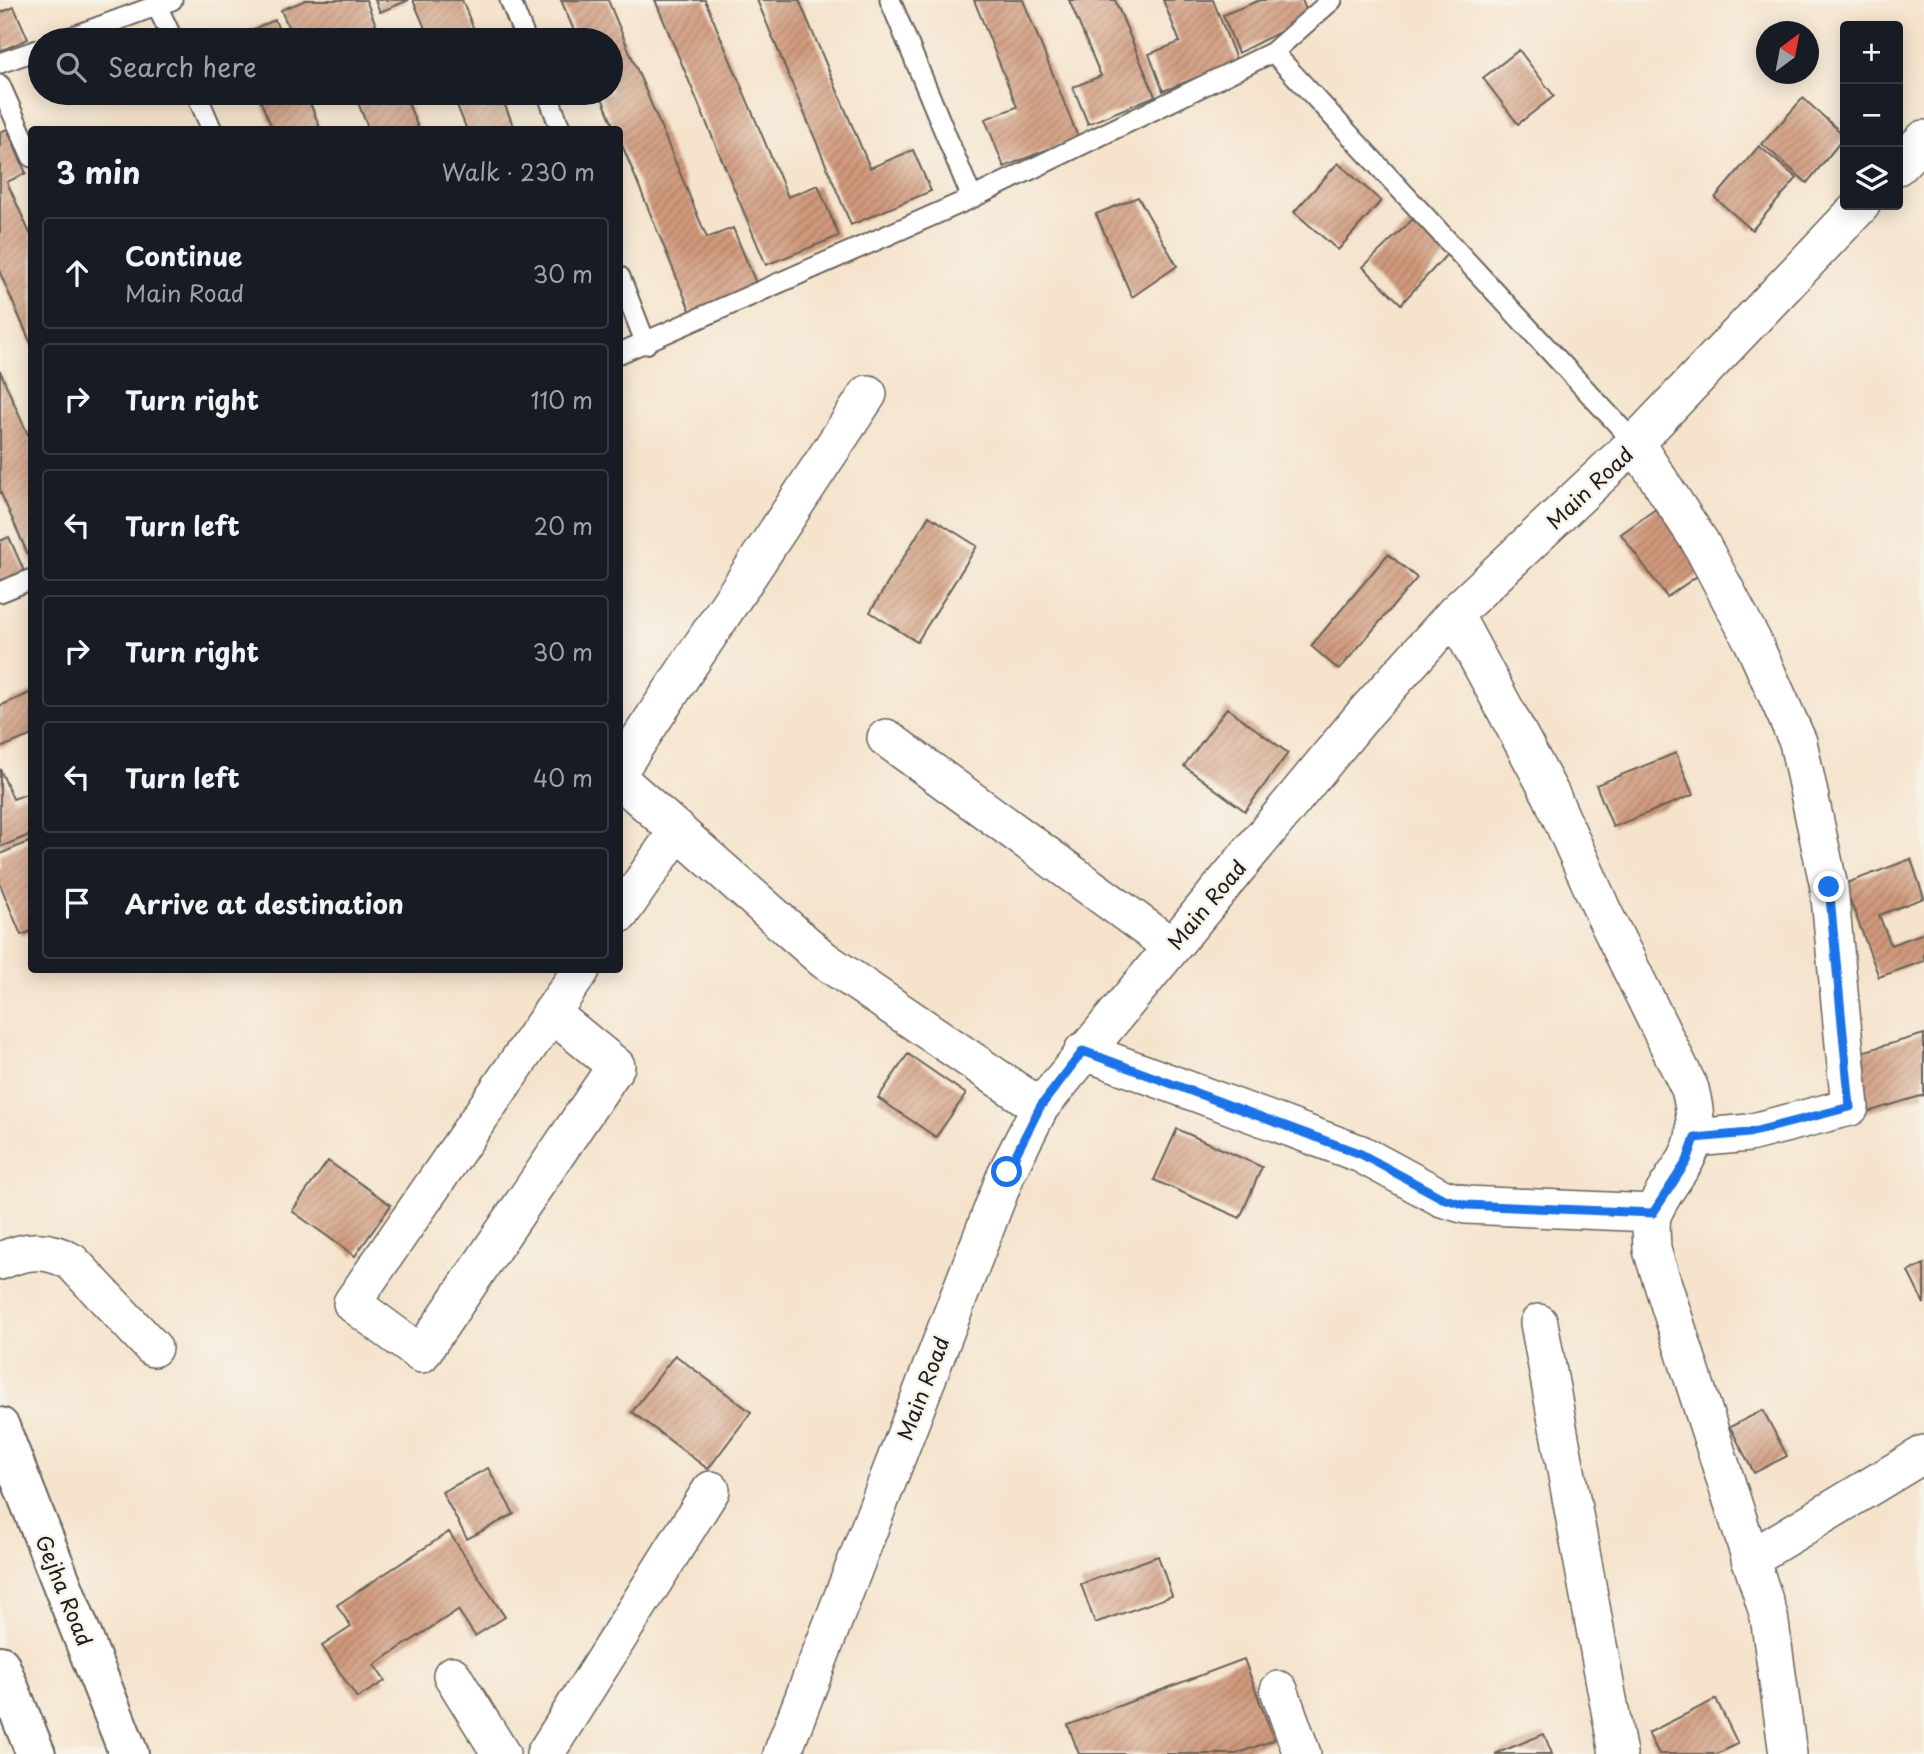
<!DOCTYPE html>
<html lang="en">
<head>
<meta charset="utf-8">
<style>
  body { margin:0; font-family:"Playpen Sans",sans-serif; background:#242831; color:#f1f3f6 }
  .controls { position:absolute; right:21px; top:21px; display:grid; overflow:hidden; border-radius:7px; box-shadow:0 4px 18px #0003 }
  .controls button { width:63px; height:63px; display:grid; place-items:center; padding:0; border:0; border-bottom:2px solid #363941; background:#171b24; color:#f1f3f6; font:35px sans-serif }
  .compass { position:absolute; left:1756px; top:21px; width:63px; height:63px; border-radius:50%; background:#171b24; box-shadow:0 4px 18px #0003; rotate:32deg }
  .stop { position:absolute; width:21px; height:21px; margin:-16px; border:5px solid #1a73e8; border-radius:50%; background:#fff }
  .stop.end { background:#1a73e8; border-color:#fff; box-shadow:0 2px 7px #0008 }
  .list { margin:0; padding:0; list-style:none }
  h2 { display:flex; justify-content:space-between; align-items:center; height:91px; margin:0; padding:0 28px; font-size:30px }
  h2 small { font-size:23px; font-weight:400; color:#9ea1a6 }
  .list li { display:grid; grid-template-columns:46px 1fr auto; gap:21px; align-items:center; box-sizing:border-box; height:112px; margin:0 14px 14px; padding:0 14px; border:2px solid #363941; border-radius:7px }
  .list b { display:block; font-size:26px; white-space:nowrap }
  .list p { margin:0; font-size:23px; white-space:nowrap; color:#9ea1a6 }
  .list em { font-size:23px; font-style:normal; color:#9ea1a6 }
  .icon { flex:none; width:38px; height:38px; fill:none; stroke:currentColor; stroke-width:2; stroke-linecap:round; stroke-linejoin:round }
  .map { position:relative; flex:none; width:1924px; height:1754px; overflow:hidden }
  .search { position:absolute; background:#171b24; box-shadow:0 4px 18px #0003; left:28px; top:28px; width:595px; height:77px; display:flex; align-items:center; gap:18px; box-sizing:border-box; padding:0 24px; border-radius:38px; color:#9ea1a6; font-size:26px }
  .panel { position:absolute; background:#171b24; box-shadow:0 4px 18px #0003; left:28px; top:126px; width:595px; height:847px; border-radius:7px }
  .map>svg:first-child { display:block }
  .building { fill:url(#building-hatch) }
  .lines { fill:none; stroke-linecap:round; stroke-linejoin:round }
  .lane-casing { stroke:#68625a; stroke-width:23 }
  .street-casing { stroke:#68625a; stroke-width:40 }
  .secondary-casing { stroke:#68625a; stroke-width:42 }
  .lane { stroke:#fff; stroke-width:19 }
  .street { stroke:#fff; stroke-width:37 }
  .secondary { stroke:#fff; stroke-width:38 }
  .route { stroke:#1a73e8; stroke-width:9 }
  .labels { text-anchor:middle; dominant-baseline:central; stroke-width:5; stroke-linejoin:round; paint-order:stroke }
  .street-label { font-size:21px; fill:#1c1c1c; stroke:#f7f3e8 }
</style>
</head>
<body>
<div class="map">
<svg width="1924" height="1754" viewBox="0 0 1924 1754">
  <defs>
    <pattern id="building-hatch" width="6" height="6" patternUnits="userSpaceOnUse" patternTransform="scale(1.75)"><rect width="6" height="6" fill="#d0997b"/><path d="M-1 1l2-2M0 6l6-6M5 7l2-2" fill="none" stroke="#a87c64"/></pattern>
  </defs>
  <rect width="100%" height="100%" fill="#f7f3e8"/>
  <filter id="ink" filterUnits="userSpaceOnUse"><feTurbulence type="fractalNoise" baseFrequency=".0143" numOctaves="2"/><feDisplacementMap in="SourceGraphic" scale="14" xChannelSelector="R" yChannelSelector="G"/><feConvolveMatrix kernelMatrix="1 2 1 2 8 2 1 2 1" color-interpolation-filters="sRGB"/></filter>
  <filter id="wash" filterUnits="userSpaceOnUse"><feTurbulence type="fractalNoise" baseFrequency=".00686" numOctaves="4" result="noise"/><feDisplacementMap in="SourceGraphic" scale="28" xChannelSelector="R" yChannelSelector="G"/><feGaussianBlur stdDeviation="1.57" result="paint"/><feColorMatrix in="noise" values="0 0 0 0 0 0 0 0 0 0 0 0 0 0 0 0 0 1.4 0 .05"/><feComposite in="paint" operator="in"/></filter>
  <g filter="url(#wash)">
    <rect width="100%" height="100%" fill="#f5e3cc"/>
    <g id="blocks">
      <!-- building -->
      <path class="building" d="M 306,0 L 366,0 L 382,40 L 333,40 L 329,31 L 307,40 L 294,40 L 281,10 Z
        M 375,0 L 409,0 L 380,12 Z
        M 413,0 L 462,0 L 478,40 L 430,40 Z
        M 561,0 L 608,0 L 707,238 L 733,228 L 758,288 L 692,315 L 620,140 L 620,130 L 615,130 L 600,93 L 611,93 L 611,40 L 578,40 Z
        M 655,0 L 705,0 L 788,197 L 818,185 L 839,236 L 766,265 Z
        M 757,0 L 799,0 L 870,168 L 913,150 L 931,191 L 851,225 Z
        M 974,0 L 1023,0 L 1078,137 L 1004,167 L 985,119 L 1017,107 Z
        M 1069,0 L 1115,0 L 1155,96 L 1088,124 L 1073,87 L 1101,76 Z
        M 1163,0 L 1213,0 L 1237,62 L 1163,91 L 1149,54 L 1180,42 Z
        M 1302,0 L 1309,17 L 1238,53 L 1223,15 L 1260,0 Z
        M 14,7 L 28,39 L 0,51 L 0,13 Z
        M 275,20 L 283,40 L 227,40 Z
        M 1519,50 L 1554,96 L 1518,124 L 1483,78 Z
        M 257,93 L 306,93 L 321,130 L 273,130 Z
        M 354,93 L 404,93 L 419,130 L 369,130 Z
        M 452,93 L 500,93 L 515,130 L 467,130 Z
        M 1803,98 L 1845,136 L 1807,183 L 1762,144 Z
        M 7,129 L 26,173 L 7,182 L 32,238 L 32,346 L 0,273 L 0,132 Z
        M 1759,146 L 1797,178 L 1752,230 L 1715,198 Z
        M 1338,163 L 1381,201 L 1338,250 L 1294,212 Z
        M 1138,197 L 1177,266 L 1132,297 L 1096,214 Z
        M 1413,219 L 1449,252 L 1401,304 L 1363,267 Z
        M 0,371 L 32,444 L 32,564 L 0,491 Z
        M 1664,503 L 1710,567 L 1667,597 L 1621,534 Z
        M 929,516 L 977,546 L 917,642 L 870,612 Z
        M 9,537 L 24,571 L 0,581 L 0,541 Z
        M 1388,554 L 1417,578 L 1339,670 L 1311,646 Z
        M 32,692 L 32,735 L 0,748 L 0,706 Z
        M 1227,708 L 1288,753 L 1245,811 L 1184,766 Z
        M 1676,753 L 1693,795 L 1613,827 L 1596,785 Z
        M 0,769 L 13,799 L 32,792 L 32,834 L 0,847 Z
        M 28,842 L 32,849 L 32,931 L 21,935 L 0,884 L 0,854 Z
        M 1911,859 L 1924,898 L 1879,915 L 1891,945 L 1924,933 L 1924,961 L 1879,977 L 1844,884 Z
        M 1924,1034 L 1924,1095 L 1864,1113 L 1848,1056 Z
        M 908,1054 L 966,1094 L 936,1137 L 878,1098 Z
        M 1177,1129 L 1262,1167 L 1240,1218 L 1154,1180 Z
        M 328,1161 L 391,1205 L 355,1256 L 292,1211 Z
        M 1924,1264 L 1924,1304 L 1908,1272 Z
        M 675,1355 L 751,1412 L 708,1469 L 632,1412 Z
        M 1763,1410 L 1787,1456 L 1754,1473 L 1730,1427 Z
        M 488,1468 L 514,1514 L 467,1539 L 442,1492 Z
        M 449,1532 L 505,1617 L 475,1636 L 458,1610 L 374,1665 L 385,1681 L 357,1698 L 322,1646 L 351,1627 L 337,1605 Z
        M 1158,1556 L 1172,1596 L 1095,1623 L 1081,1584 Z
        M 1244,1659 L 1274,1740 L 1236,1754 L 1079,1754 L 1068,1725 Z
        M 1716,1699 L 1738,1744 L 1717,1754 L 1659,1754 L 1648,1733 Z
        M 1544,1734 L 1552,1754 L 1495,1754 Z"/>
    </g>
  </g>
  <g filter="url(#ink)">
    <use href="#blocks" fill-opacity="0" stroke="#68625a" stroke-width="2"/>
    <g class="lines">
      <defs>
        <path id="lane" d="M 510,0 L 526,40
          M 890,0 L 972,198
          M 157,6 L 173,40
          M 63,40 L 172,0
          M 1273,52 L 1332,0
          M 0,63 L 40,49
          M 0,85 L 32,157
          M 196,93 L 212,130
          M 547,93 L 561,130
          M 620,277 L 646,344
          M 620,353 L 972,198 L 1273,52 L 1635,443
          M 0,592 L 32,579"/>
        <path id="street" d="M 1898,166 L 1924,139
          M 1635,443 L 1700,542 L 1753,642 L 1798,742 L 1829,887 L 1850,1107 L 1749,1133 L 1695,1138
          M 1454,614 L 1551,795 L 1603,912 L 1690,1089 C 1707,1156 1679,1159 1654,1211 C 1649,1221 1652,1238 1652,1250 L 1769,1616 L 1788,1754
          M 886,738 L 1171,946
          M 620,769 L 868,394
          M 620,780 L 824,960 L 1040,1107
          M 620,914 L 678,830
          M 551,1013 L 616,1066 L 421,1354 L 352,1303 L 581,970
          M 1083,1051 L 1361,1154 L 1442,1198 L 1466,1205 L 1653,1213
          M 0,1261 C 26,1250 46,1247 72,1262 L 153,1348
          M 1539,1323 L 1618,1754
          M 1750,1559 L 1924,1454
          M 452,1675 L 501,1754
          M 1279,1690 L 1302,1754
          M 545,1754 L 711,1490
          M 782,1754 L 1007,1172 L 1040,1107 L 1365,713 L 1454,614 L 1635,443 L 1861,205"/>
        <path id="secondary" d="M 0,1427 L 129,1754
          M 0,1665 L 36,1754"/>
      </defs>
      <!-- lane casing -->
      <use href="#lane" class="lane-casing"/>
      <!-- street casing -->
      <use href="#street" class="street-casing"/>
      <!-- secondary casing -->
      <use href="#secondary" class="secondary-casing"/>
      <!-- lane -->
      <use href="#lane" class="lane"/>
      <!-- street -->
      <use href="#street" class="street"/>
      <!-- secondary -->
      <use href="#secondary" class="secondary"/>
    </g>
  </g>
  <g class="lines" filter="url(#ink)">
    <!-- route -->
    <path class="route" d="M 1007,1172 L 1040,1107 L 1083,1051 L 1361,1154 L 1442,1198 L 1466,1205 L 1653,1213 L 1687,1161 L 1695,1138 L 1749,1133 L 1850,1107 L 1829,887"/>
  </g>
  <g class="labels">
    <!-- street labels -->
    <g class="street-label">
      <text transform="translate(1589 487) rotate(-43)">Main Road</text>
      <text transform="translate(1206 904) rotate(-50)">Main Road</text>
      <text transform="translate(922 1388) rotate(-69)">Main Road</text>
      <text transform="translate(65 1590) rotate(68)">Gejha Road</text>
    </g>
  </g>
</svg>
<div class="controls">
<button>+</button>
<button>−</button>
<button><svg class="icon" aria-label="layers" viewBox="0 0 24 24"><path d="M12 4l9 5-9 5-9-5zM3 14l9 5 9-5"/></svg></button>
</div>
<svg class="compass" viewBox="-18 -18 36 36"><path d="M0-13l5 13h-10z" fill="#e53935"/><path d="M0 13l5-13h-10z" fill="#9ea1a6"/></svg>
<div class="stop" style="left:1007px;top:1172px"></div>
<div class="stop end" style="left:1829px;top:887px"></div>
<div class="search"><svg class="icon" aria-label="search" viewBox="0 0 24 24"><circle cx="10" cy="10" r="6"/><path d="M15 15l6 6"/></svg>Search here</div>
<section class="panel">
<h2>3 min<small>Walk · 230 m</small></h2>
<ul class="list">
<li><svg class="icon" aria-label="ahead" viewBox="0 0 24 24"><path d="M12 20V5M6 11l6-6 6 6"/></svg><div><b>Continue</b><p>Main Road</p></div><em>30 m</em></li>
<li><svg class="icon" aria-label="right" viewBox="0 0 24 24"><path d="M7 20v-9h11M14 6l5 5-5 5"/></svg><div><b>Turn right</b></div><em>110 m</em></li>
<li><svg class="icon" aria-label="left" viewBox="0 0 24 24"><path d="M17 20v-9H6M10 6l-5 5 5 5"/></svg><div><b>Turn left</b></div><em>20 m</em></li>
<li><svg class="icon" aria-label="right" viewBox="0 0 24 24"><path d="M7 20v-9h11M14 6l5 5-5 5"/></svg><div><b>Turn right</b></div><em>30 m</em></li>
<li><svg class="icon" aria-label="left" viewBox="0 0 24 24"><path d="M17 20v-9H6M10 6l-5 5 5 5"/></svg><div><b>Turn left</b></div><em>40 m</em></li>
<li><svg class="icon" aria-label="arrive" viewBox="0 0 24 24"><path d="M6 21V4h12l-3 4 3 4H6"/></svg><div><b>Arrive at destination</b></div></li>
</ul>
</section>
</div>
</body>
</html>
